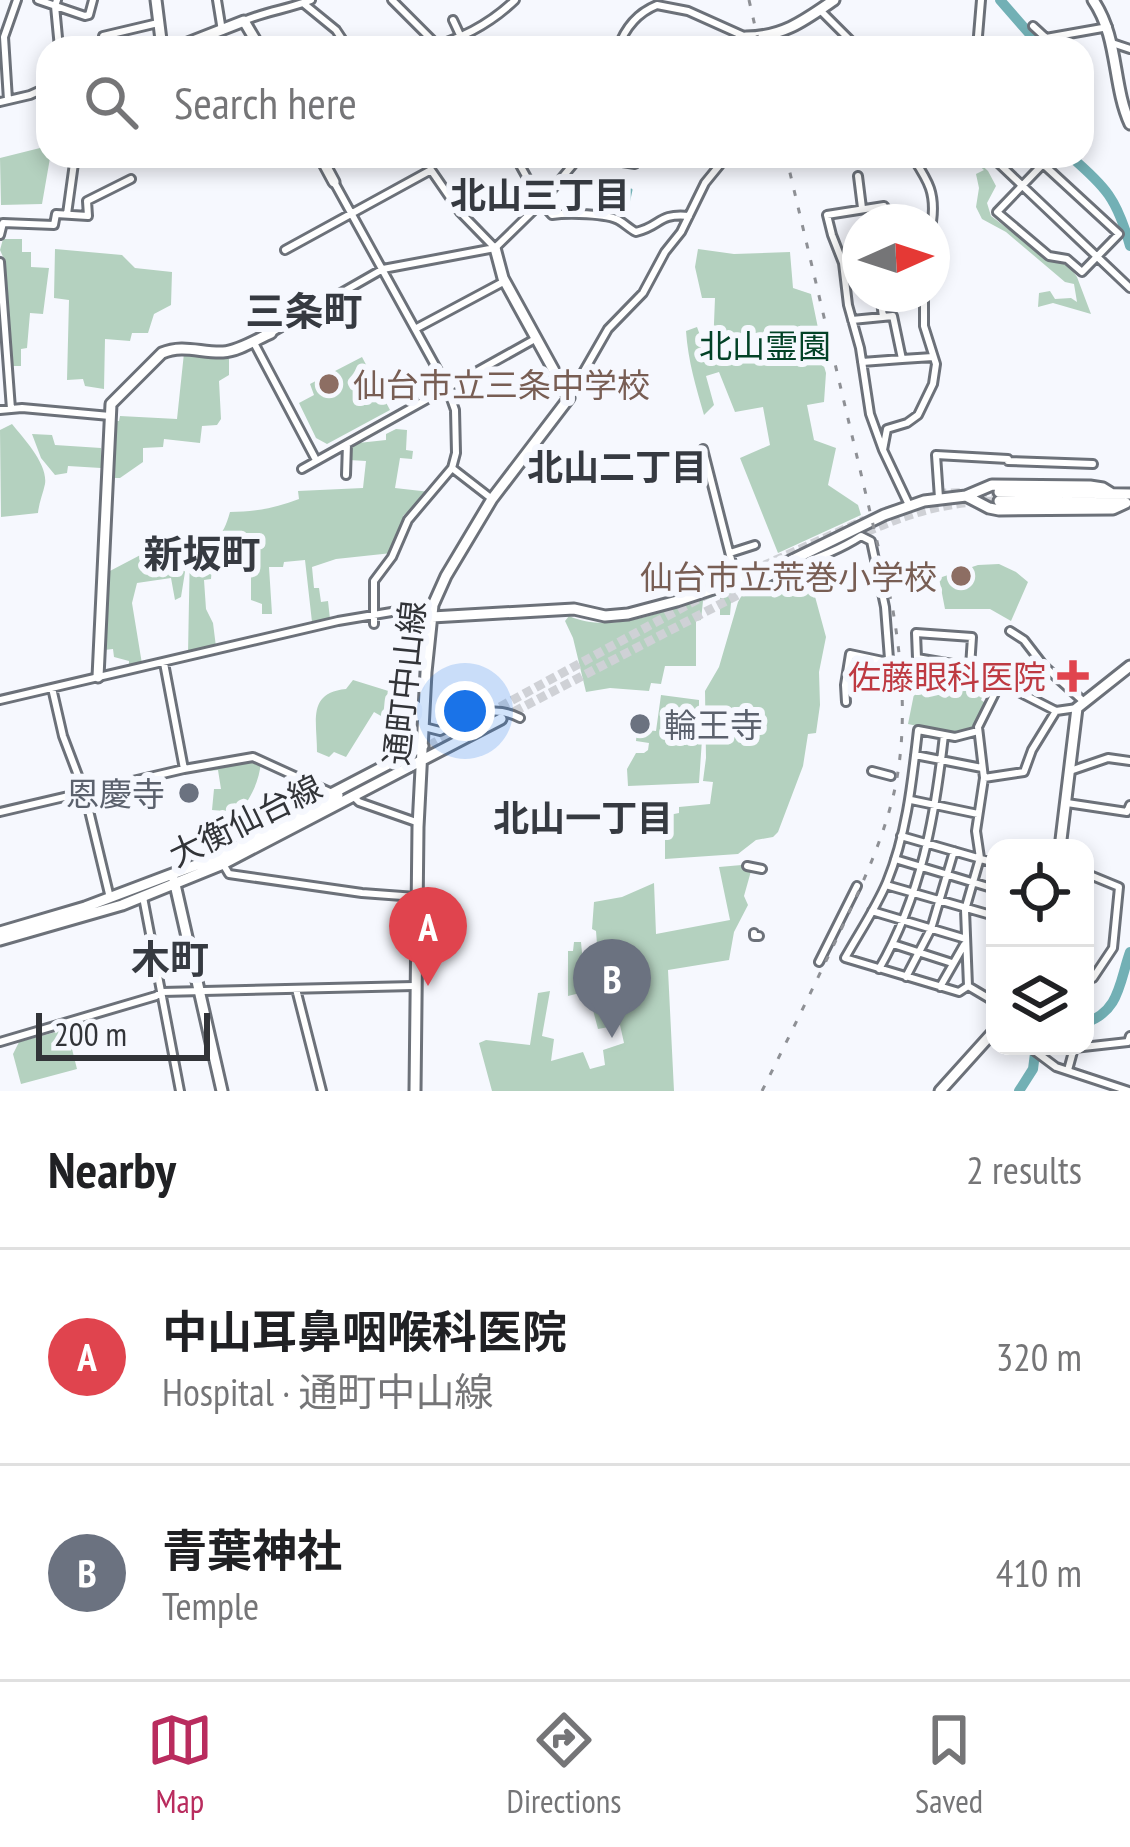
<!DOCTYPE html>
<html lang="en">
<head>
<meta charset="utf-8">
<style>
  body { margin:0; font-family:"PT Sans Narrow","Noto Sans JP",sans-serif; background:#f6f6f6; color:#202124 }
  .controls { position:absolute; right:36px; bottom:36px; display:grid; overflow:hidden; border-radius:24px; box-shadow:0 6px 18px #0003 }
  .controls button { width:108px; height:108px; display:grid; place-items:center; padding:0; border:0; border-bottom:3px solid #e0e0e0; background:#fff; color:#202124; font:60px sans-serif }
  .compass { position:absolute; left:842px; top:204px; width:108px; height:108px; border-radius:50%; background:#fff; box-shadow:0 6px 18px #0003; rotate:87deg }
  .scale { position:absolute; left:36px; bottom:30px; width:174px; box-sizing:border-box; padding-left:12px; border:6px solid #323438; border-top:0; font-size:33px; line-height:42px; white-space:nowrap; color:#323438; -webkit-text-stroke:9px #f6f8fe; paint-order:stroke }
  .you { position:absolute; left:465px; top:711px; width:42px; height:42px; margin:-30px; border:9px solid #fff; border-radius:50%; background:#1a73e8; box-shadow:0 0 0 18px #1a73e833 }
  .badge { display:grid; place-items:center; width:78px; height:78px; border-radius:50%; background:#b92c5e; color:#fff; font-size:39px; font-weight:700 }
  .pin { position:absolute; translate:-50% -99px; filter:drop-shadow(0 3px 6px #0008) }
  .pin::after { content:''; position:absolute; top:63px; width:42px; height:36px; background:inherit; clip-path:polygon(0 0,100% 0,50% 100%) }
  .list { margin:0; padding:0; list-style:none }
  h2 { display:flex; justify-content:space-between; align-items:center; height:156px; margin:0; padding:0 48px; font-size:51px }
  h2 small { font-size:39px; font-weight:400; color:#757577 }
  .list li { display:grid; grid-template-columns:78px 1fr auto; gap:36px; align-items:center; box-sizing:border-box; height:216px; padding:0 48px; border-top:3px solid #e0e0e0 }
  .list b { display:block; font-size:45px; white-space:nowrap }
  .list p { margin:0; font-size:39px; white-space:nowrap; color:#757577 }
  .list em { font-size:39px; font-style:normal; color:#757577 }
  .icon { flex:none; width:66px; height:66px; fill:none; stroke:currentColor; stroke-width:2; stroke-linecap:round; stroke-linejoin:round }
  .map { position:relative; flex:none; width:1130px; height:1091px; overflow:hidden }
  .search { position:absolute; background:#fff; box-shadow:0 6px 18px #0003; left:36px; right:36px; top:36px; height:132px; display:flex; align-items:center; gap:30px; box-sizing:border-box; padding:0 42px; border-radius:36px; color:#757577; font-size:45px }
  .sheet { height:588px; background:#fff }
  nav { display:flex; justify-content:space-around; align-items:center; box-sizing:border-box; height:168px; border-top:3px solid #e0e0e0; background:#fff; font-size:33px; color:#757577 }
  nav a { display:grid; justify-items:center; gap:6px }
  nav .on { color:#b92c5e }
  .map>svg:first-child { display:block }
  .green { fill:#b4d1bf }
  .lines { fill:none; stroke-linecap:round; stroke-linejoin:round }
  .stream { stroke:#72b0b5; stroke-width:3 }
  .river { stroke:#72b0b5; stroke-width:10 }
  .secondary-tunnel { stroke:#cfd1d6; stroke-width:9; stroke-dasharray:9 4.5; stroke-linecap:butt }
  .street-casing { stroke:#6c7179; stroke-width:12 }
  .secondary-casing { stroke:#6c7179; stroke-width:15 }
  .street { stroke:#fff; stroke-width:6 }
  .secondary { stroke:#fff; stroke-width:9 }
  .rail { stroke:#8e9095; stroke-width:3; stroke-dasharray:6 12; stroke-linecap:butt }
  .education-dot { fill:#8d6e63; stroke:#f6f8fe; stroke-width:4.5 }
  .health-dot { fill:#e0444e; stroke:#f6f8fe; stroke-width:4.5 }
  .worship-dot { fill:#6b7280; stroke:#f6f8fe; stroke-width:4.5 }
  .labels { text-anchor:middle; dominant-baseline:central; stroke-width:12; stroke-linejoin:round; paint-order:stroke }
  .park-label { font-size:33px; fill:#034227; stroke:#f6f8fe }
  .education-label { font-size:33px; fill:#785e54; stroke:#f6f8fe; text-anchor:start }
  .health-label { font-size:33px; fill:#be3a42; stroke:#f6f8fe; text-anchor:end }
  .street-label { font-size:33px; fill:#323438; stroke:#f6f8fe }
  .worship-label { font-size:33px; fill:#5b616d; stroke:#f6f8fe; text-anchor:start }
  .neighbourhood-label { font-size:36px; font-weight:bold; fill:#363a41; stroke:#f6f8fe }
  .quarter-label { font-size:39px; font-weight:bold; fill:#363a41; stroke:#f6f8fe }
</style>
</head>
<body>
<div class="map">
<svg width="1130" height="1091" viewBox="0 0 1130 1091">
  <rect width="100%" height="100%" fill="#f6f8fe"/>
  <!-- green -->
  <path class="green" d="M 48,146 L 47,157 L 50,158 L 42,204 L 1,205 L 0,158 Z
    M 968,156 L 972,156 L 988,171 L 996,186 L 987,203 L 991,216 L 1046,257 L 1066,261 L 1077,277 L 1091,314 L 1053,303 L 1038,307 L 1039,293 L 1050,291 L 1055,299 L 1071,298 L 1077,302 L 1074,284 L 1065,282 L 1006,232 L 982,219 L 976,207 L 979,188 L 976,174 L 984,170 Z
    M 3,239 L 22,239 L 22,252 L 31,252 L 31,267 L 49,268 L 43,314 L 30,313 L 27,348 L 21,349 L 21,366 L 10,366 L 4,259 L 0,250 Z
    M 55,249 L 122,255 L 135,268 L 172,272 L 171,305 L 154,314 L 148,333 L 132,333 L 130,341 L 105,339 L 104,389 L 85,386 L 83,379 L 67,380 L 69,300 L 54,298 Z
    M 698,249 L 734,254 L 790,252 L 793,288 L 811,294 L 818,328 L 816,339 L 826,373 L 824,402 L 807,405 L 814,440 L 836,448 L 828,485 L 858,505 L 861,515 L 778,553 L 740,458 L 770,445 L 763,407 L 735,412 L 719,372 L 706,376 L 714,405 L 704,415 C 696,387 688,361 686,331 L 697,327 L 705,349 L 713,348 L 715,298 L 702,298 L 695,267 Z
    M 184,353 L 222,356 L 229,359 L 229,375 L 219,381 L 221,419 L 217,425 L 202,426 L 200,443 L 164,439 L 163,447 L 143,448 L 143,462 L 120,478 L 113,478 L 115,421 L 119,421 L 120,416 L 177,419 Z
    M 362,357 L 390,410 L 327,444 L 316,438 L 299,403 L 314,395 L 310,384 Z
    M 12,424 C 24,439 48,464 45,484 C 43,494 39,502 38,513 L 1,517 L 0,430 Z
    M 396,429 L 407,430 L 406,450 L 413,451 L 412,459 L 400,458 L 395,488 L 430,492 L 403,516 L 404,524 L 395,536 L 392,553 L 336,559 L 312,567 L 314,588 L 319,588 L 321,602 L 328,601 L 330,619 L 312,622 L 305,560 L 284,562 L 283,567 L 269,567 L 272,614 L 262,614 L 262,604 L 251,600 L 251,567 L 212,566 L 211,579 L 204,580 L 206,609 L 213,623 L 216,647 L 188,654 L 190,547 C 217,539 222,540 230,512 C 255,512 275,508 299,499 L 298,491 L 363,488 L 366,461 L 349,460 L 349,444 L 386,440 L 386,434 Z
    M 32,434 L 52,435 L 55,445 L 101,448 L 101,468 L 68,466 L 67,473 L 55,475 L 41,458 Z
    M 181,545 L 185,572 L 181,597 L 175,600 L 171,578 L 137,583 L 132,603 L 142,664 L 129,667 L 129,661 L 114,657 L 113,649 L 104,650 L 108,572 L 148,551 Z
    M 999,564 L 1016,572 L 1028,582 L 1011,621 L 990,609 L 945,609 L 939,578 L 978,565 Z
    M 807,567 L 826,637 L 819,672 L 820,705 L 816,733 L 808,734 L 803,766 L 778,832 L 773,837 L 756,840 L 738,854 L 665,859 L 665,826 L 669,815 L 679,813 L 679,807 L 710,804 L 713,782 L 703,781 L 706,758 L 705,691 L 719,667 L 738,602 L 745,590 Z
    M 727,586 L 732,590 L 730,615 L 720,615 L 720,594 L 703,601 L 701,620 L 696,621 L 696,666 L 665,666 L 661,684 L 651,683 L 649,691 L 610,688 L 586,692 L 573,638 L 565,621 L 569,616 C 615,637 684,605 727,586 Z
    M 353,680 L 411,698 L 410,712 L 402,728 L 374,712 L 346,757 L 334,752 L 329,757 L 317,752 C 317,721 307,693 346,689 Z
    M 975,686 L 985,690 L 981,700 L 987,704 L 976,729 L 955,734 L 908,724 L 914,694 L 923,688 L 960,693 L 963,688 L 971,690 Z
    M 661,695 L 699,700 L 699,717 L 703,725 L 699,783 L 628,786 L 627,769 L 636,753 L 644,753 L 648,750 L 649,743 L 636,741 L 637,729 L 656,731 Z
    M 252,759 L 261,761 C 260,778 251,802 237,812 L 212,810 L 214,789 L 221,789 L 218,770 L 209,771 L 209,767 Z
    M 753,864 L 744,896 L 748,905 L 734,932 L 729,960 L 668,970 L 674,1091 L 492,1091 L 479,1043 L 486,1040 L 530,1045 L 538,993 L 550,991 L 542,1036 L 554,1039 L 551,1061 L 583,1052 L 590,1069 L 605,1065 L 603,1050 L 624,1043 L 620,1025 L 598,1029 L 588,991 L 568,996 L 568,951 L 573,951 L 574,942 L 581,942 L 585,984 L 600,983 L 596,931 L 592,929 L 594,902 L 622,897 L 654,883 L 656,934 L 730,920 L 719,867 Z
    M 67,1029 L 77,1069 L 21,1084 L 13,1054 L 19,1042 Z"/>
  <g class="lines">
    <!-- stream -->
    <path class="stream" d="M 628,204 L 631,190"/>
    <!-- river -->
    <path class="river" d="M 1000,0 L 1035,40 L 1036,48
      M 1070,156 C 1106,187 1117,199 1130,246
      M 1085,1023 C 1120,1011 1119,983 1130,952
      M 1019,1091 L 1033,1069 L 1036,1046"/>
    <!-- secondary-tunnel -->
    <path class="secondary-tunnel" d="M 886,511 L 945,493 L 999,492
      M 805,560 C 875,529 920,501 999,501
      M 738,577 L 865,520
      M 502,718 L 753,587
      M 417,752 L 713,591"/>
    <defs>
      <path id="street" d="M 38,0 L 85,16 L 89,15 L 93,0
        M 57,0 L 55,6 L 59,48
        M 217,0 L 222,31
        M 392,0 L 436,44
        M 303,3 L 336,30 L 348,48
        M 820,10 L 858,48
        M 453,20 L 460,35
        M 244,21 C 266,11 289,9 311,0
        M 1033,26 L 1046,38 L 1108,27
        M 1112,43 L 1130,49
        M 102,48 L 103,36 L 158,23
        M 423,48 C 457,42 490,24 515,0
        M 618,48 C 625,28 637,13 657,5 L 688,11 L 746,37
        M 977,48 L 981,0
        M 8,100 L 4,37 L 17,0
        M 0,102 L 30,95 L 48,87
        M 515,156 L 541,203 L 552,215 C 566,213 608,213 620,221 C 625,224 630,229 636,232 C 662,226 657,213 689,216
        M 912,156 C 928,181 936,192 932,222
        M 991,156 L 1130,288
        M 1035,156 L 1043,164 L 997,212 L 1049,256 L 1067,259 L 1082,272 L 1119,234 L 1043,164
        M 616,161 L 635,164
        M 858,176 L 862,208
        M 334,182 L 447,387 L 455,410 L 456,453 L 452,468 L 408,520 L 392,557 L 374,581 L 374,624
        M 67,214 L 75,156
        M 0,235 L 3,223 L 54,225 L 56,214 L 88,216 L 87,201 L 131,179
        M 495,248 L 541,203 L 580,156
        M 285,250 L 431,170 L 460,212 L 495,248
        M 0,262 L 11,409
        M 843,263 L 860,262
        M 880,294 L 883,317
        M 852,320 L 893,316 L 902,359 L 933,357
        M 415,329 L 505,281
        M 271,333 L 383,269 L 495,248
        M 253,341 L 316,460
        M 862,362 L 902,359
        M 569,397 L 608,329 L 643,293 L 665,252 L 681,232 L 705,183 L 727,156
        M 0,410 L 22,408 L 110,416
        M 703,449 L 735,575 L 741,589 C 754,588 764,579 777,573 C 805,562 835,553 861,536 L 871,541 L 885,607 L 889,659 L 883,661 L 850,654 L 845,685 L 846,702
        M 883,450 L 870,414 L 860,348 L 848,305 L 843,263 L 832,235 L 827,215 L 884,206 L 894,222
        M 1008,461 L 1093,464
        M 452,468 L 492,499
        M 302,469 L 535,339
        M 346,475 L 347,444
        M 939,498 L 936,455 L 1008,459
        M 909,505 L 883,450 L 887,429 L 907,423 L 918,415 L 933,384 L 936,364 L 924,326 L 924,294
        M 730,553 L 755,545
        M 1010,631 L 1024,640 L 1044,666 L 1083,701
        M 164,663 L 184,769
        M 970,667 L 972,637 L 916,633 L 917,658 L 970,667 L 1056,711 L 1077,708
        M 52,688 L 63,736 L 85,794 L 110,898
        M 0,700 L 338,621 L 433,605
        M 424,727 L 440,731 C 466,717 492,703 520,718
        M 915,755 L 982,768
        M 872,771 L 891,776
        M 1070,771 L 1108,758 L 1130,761
        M 984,778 L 1024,772 L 1032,750 L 1056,711
        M 353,796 L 359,802 L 419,823
        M 911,800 L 978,814
        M 1067,803 L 1127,812 L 1130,805
        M 0,812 L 184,769 L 253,757 L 332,793
        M 901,836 L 995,863
        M 895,859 L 995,889
        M 223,864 L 229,874 L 362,893 L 416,897
        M 747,866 L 762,869
        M 1085,873 L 1119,887 L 1113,948 L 1093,978 L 1085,975
        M 886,885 L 991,915 L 995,903
        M 143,897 L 180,1091
        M 872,911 L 966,939
        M 754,933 L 754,936 L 759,936
        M 893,944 L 952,963
        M 819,962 L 857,886
        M 879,969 C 921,896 935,817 944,735
        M 906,977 L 931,929 L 954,851
        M 968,986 L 959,992 L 845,958 C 859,933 876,908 887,882 C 907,833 912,782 918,730 L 955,737 L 978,731
        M 940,987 L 964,945
        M 296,989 L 322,1091
        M 995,1002 L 968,986 L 965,910 L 980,858 L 976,831 L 984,778 L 978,727 L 1000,683
        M 0,1042 L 156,996 L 162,992 L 414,986
        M 1028,1046 L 1056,1067 L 1129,1091
        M 1068,1070 L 1074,1048 L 1128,1042 L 1130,1036"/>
      <path id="secondary" d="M 156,0 L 162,48
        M 1093,0 C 1119,38 1112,84 1130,124
        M 746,37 C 783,37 805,20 834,0
        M 175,48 L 244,21 L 260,48
        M 320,156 L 334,182
        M 999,492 L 1130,494
        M 966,496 L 989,508 L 999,510 L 1113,509 L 1126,503
        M 999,501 L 1125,503
        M 432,617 L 574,609 L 605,616 L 628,614 L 677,601 L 776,568 L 884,515 L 924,501 L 966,496 L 992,485 L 1090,486 L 1103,488 L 1111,493
        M 98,677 L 111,404 L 162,353 C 183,344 201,353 223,352 C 239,351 257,339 271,333
        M 331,794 L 423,746
        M 1060,848 L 1077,708 L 1130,666
        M 174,880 L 222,1091
        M 0,932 L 85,907 L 220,856 L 338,795
        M 0,940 L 122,905 L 223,864 L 501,719
        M 415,1091 L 418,827 L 426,672 L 433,605 L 446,576 L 492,499 L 569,398 L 503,278 L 495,248
        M 940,1091 L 995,1030"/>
    </defs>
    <!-- street casing -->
    <use href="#street" class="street-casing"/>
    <!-- secondary casing -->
    <use href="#secondary" class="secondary-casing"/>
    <!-- street -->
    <use href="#street" class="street"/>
    <!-- secondary -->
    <use href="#secondary" class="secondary"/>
    <!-- rail -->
    <path class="rail" d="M 749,0 L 760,48
      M 762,1091 C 788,1039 814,986 839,934 C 860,889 881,845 893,797 C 908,735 903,667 892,605 L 786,156"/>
  </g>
  <!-- markers -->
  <g class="education-dot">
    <circle cx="329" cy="384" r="12"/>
    <circle cx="961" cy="576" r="12"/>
  </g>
  <path class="health-dot" d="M1067 658h12v12h12v12h-12v12h-12v-12h-12v-12h12z"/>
  <g class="worship-dot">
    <circle cx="640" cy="724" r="12"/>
    <circle cx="189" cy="793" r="12"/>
  </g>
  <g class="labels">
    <!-- park labels -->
    <g class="park-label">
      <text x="765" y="345">北山霊園</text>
    </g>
    <!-- education labels -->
    <g class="education-label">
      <text x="353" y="384">仙台市立三条中学校</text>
      <text x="937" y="576" text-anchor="end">仙台市立荒巻小学校</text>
    </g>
    <!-- health labels -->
    <g class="health-label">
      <text x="1046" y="676">佐藤眼科医院</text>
    </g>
    <!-- street labels -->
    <g class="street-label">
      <text transform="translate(404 683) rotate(-84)">通町中山線</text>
      <text transform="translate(245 820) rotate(-26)">大衡仙台線</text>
    </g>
    <!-- worship labels -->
    <g class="worship-label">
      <text x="664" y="724">輪王寺</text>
      <text x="165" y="793" text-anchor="end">恩慶寺</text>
    </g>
    <!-- neighbourhood labels -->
    <g class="neighbourhood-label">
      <text x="540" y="194">北山三丁目</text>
      <text x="617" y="466">北山二丁目</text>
      <text x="583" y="817">北山一丁目</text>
    </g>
    <!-- quarter labels -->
    <g class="quarter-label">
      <text x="304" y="310">三条町</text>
      <text x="202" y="553">新坂町</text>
      <text x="170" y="958">木町</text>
    </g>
  </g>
</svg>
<div class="controls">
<button><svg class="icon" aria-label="locate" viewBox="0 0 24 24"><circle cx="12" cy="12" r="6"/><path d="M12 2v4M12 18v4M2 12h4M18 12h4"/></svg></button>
<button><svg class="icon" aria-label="layers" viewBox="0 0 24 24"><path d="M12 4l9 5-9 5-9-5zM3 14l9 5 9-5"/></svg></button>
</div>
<svg class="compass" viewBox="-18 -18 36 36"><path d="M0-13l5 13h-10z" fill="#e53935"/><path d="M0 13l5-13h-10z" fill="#757577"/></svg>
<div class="scale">200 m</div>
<div class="you"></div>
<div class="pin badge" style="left:428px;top:986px;background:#e0444e">A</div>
<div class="pin badge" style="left:612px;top:1038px;background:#6b7280">B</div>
<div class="search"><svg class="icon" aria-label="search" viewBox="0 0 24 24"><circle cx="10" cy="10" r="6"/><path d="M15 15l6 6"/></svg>Search here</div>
</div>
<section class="sheet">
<h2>Nearby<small>2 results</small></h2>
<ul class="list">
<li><span class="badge" style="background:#e0444e">A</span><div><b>中山耳鼻咽喉科医院</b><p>Hospital · 通町中山線</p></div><em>320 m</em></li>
<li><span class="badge" style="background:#6b7280">B</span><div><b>青葉神社</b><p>Temple</p></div><em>410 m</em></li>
</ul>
</section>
<nav>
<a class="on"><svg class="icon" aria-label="map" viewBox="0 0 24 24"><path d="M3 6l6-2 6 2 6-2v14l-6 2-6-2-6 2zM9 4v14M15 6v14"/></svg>Map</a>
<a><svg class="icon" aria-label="directions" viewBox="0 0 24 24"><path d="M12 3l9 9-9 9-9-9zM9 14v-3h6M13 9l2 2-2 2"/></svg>Directions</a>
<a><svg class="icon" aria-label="saved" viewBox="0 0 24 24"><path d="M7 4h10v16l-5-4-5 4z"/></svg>Saved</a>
</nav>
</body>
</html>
